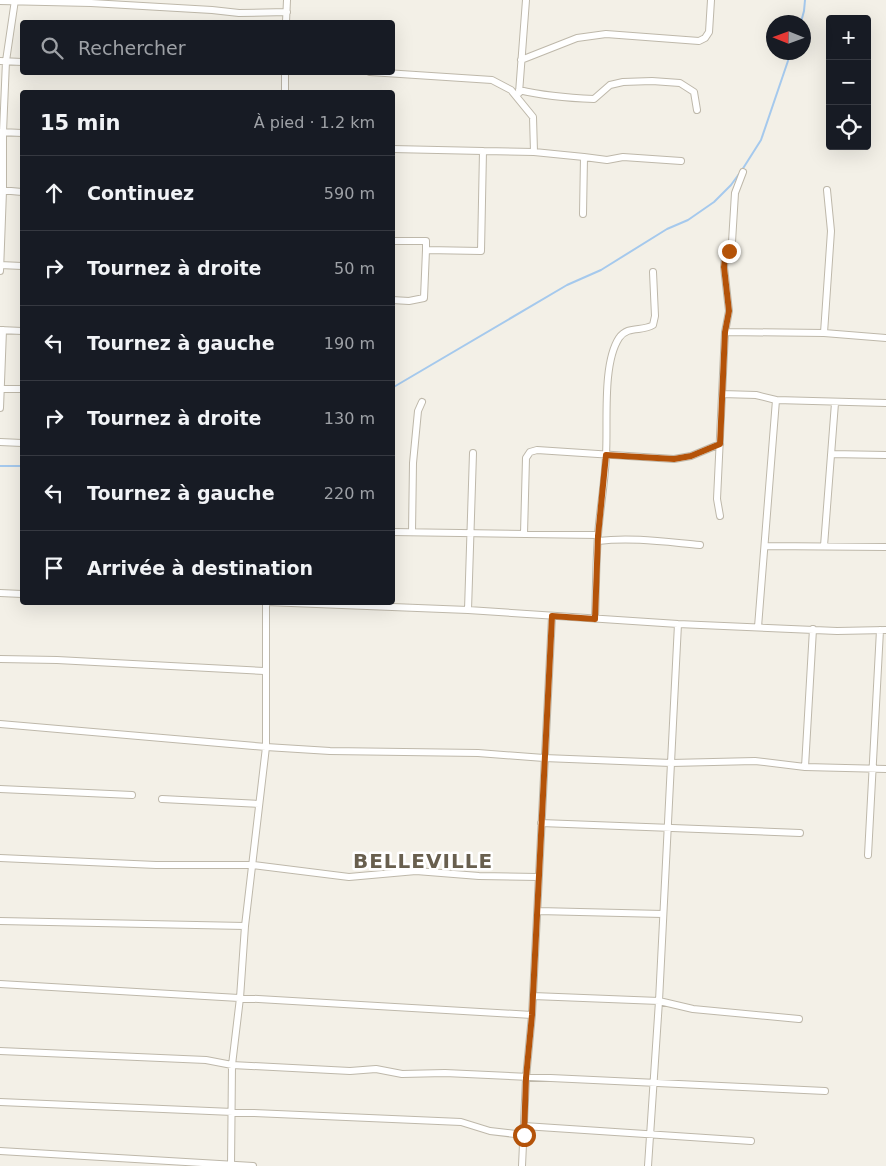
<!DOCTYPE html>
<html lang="fr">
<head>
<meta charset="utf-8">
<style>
  body { margin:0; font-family:"DejaVu Sans",sans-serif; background:#242831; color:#f1f3f6 }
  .controls { position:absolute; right:15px; top:15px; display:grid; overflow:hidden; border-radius:5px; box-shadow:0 5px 20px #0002 }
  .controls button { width:45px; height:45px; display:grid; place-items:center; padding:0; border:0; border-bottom:1px solid #363941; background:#171b24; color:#f1f3f6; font:25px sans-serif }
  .compass { position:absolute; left:766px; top:15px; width:45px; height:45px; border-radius:50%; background:#171b24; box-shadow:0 5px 20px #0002; rotate:271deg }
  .stop { position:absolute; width:15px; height:15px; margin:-11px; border:4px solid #b45309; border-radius:50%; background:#fff }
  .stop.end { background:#b45309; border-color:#fff; box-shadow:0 1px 5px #0008 }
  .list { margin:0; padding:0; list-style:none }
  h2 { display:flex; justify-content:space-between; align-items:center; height:65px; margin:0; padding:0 20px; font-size:21px }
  h2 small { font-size:16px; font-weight:400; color:#9ea1a6 }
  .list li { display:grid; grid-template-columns:32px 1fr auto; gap:15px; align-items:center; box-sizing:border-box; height:75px; padding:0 20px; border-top:1px solid #363941 }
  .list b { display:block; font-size:19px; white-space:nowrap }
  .list em { font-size:16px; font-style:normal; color:#9ea1a6 }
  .icon { flex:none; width:28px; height:28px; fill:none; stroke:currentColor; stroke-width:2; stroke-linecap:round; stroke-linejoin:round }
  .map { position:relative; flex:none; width:886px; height:1166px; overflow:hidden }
  .search { position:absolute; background:#171b24; box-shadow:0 5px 20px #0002; left:20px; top:20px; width:375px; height:55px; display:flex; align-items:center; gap:12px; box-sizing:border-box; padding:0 18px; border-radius:5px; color:#9ea1a6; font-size:19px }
  .panel { position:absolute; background:#171b24; box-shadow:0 5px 20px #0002; left:20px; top:90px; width:375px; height:515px; border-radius:5px }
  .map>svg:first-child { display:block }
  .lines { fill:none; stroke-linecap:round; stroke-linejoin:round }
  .stream { stroke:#a5c9ed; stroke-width:2 }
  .minor-casing { stroke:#beb8aa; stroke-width:8 }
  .minor { stroke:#fff; stroke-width:6 }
  .route { stroke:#b45309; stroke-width:6 }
  .labels { text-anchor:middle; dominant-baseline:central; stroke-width:5; stroke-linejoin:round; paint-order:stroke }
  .district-label { font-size:20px; font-weight:bold; letter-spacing:1px; fill:#685f4e; stroke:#fff }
</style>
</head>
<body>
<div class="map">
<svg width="886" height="1166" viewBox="0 0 886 1166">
  <rect width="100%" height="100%" fill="#f3f0e7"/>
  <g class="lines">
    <!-- stream -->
    <path class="stream" d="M 801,22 L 804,11 L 805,0
      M 742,170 L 761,140 L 791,52
      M 392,388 L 567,285 L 601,270 L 667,229 L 688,220 L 714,202 L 731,185 L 739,174
      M 0,466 L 22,466"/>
    <defs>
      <path id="minor" d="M 0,1 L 91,3 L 212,10 L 239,13 L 287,12
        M 286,22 L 287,0
        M 521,60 L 577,38 L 606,34 L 699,41 L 705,38 L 709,32 L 711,0
        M 0,61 L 22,62
        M 285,72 L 285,92
        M 370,72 L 492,80 L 511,90 L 533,117 L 534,152
        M 519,90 C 544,96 568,98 594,99 L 610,85 L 623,82 L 652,81 L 680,83 L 694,92 L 697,110
        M 519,93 L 526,0
        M 0,132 L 22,133
        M 392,149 L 483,151
        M 584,157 L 607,160 L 623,157 L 681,161
        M 0,190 L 22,192
        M 392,241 L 426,241 L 426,250 L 481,251 L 483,151 L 534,152 L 584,157 L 583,214
        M 0,265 L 22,266
        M 0,271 L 3,191 L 3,132 L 6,61 L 15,0
        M 392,300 L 409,301 L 424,298 L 426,250
        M 0,330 L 22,331
        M 725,332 L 824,333 L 886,338
        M 824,333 L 831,231 L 827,190
        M 0,389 L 22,389
        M 722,394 L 756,395 L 776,400
        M 0,408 L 3,330
        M 0,442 L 22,443
        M 831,454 L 886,455
        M 720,516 L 717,499 L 725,332 L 729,311 L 724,267 L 725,258 L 732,242 L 735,193 L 743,172
        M 392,532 L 598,535
        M 412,532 L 413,463 L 418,411 L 422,402
        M 524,534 L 526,458 L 530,452 L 537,450 L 674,459 L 691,456 L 720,444
        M 598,541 C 632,537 666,542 700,545
        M 765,546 L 886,547
        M 824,546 L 835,403
        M 0,593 L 22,594
        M 468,610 L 473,453
        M 595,619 C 596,591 596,563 598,535 C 600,508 605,482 606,455 C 608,423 602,364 619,338 C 628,325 642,332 653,325 L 655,316 L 653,272
        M 758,627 L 776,400 L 886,403
        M 0,659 L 57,660 L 264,671
        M 0,724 L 266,747 L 330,751 L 478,753 L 544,758 L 671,763 L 755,761 L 805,767 L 886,769
        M 805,767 L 813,629
        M 0,789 L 132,795
        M 162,799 L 259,804
        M 541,823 L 800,833
        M 868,855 L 880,630
        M 0,858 L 156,865 L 253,865 L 349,877 L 416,871 L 479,876 L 538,877
        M 538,911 L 663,914
        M 0,921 L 245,926
        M 0,984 L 532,1015
        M 533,996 L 659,1001 L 693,1009 L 799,1019
        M 0,1051 L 206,1060 L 232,1065 L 350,1071 L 376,1069 L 402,1074 L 445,1073 L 825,1091
        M 0,1102 L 461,1122 L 490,1131 L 524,1135
        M 524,1126 L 751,1141
        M 0,1151 L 253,1166
        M 231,1166 L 232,1065 L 240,998 L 245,926 L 266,747 L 266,602 L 468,610 L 678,624 L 837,631 L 886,630
        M 522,1166 L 526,1078 L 532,1015 L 552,616
        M 648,1166 L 659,1001 L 678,624"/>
    </defs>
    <!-- minor casing -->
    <use href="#minor" class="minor-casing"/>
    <!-- minor -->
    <use href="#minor" class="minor"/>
  </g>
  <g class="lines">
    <!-- route -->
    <path class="route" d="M 524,1135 L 526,1078 L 532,1015 L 552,616 L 595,619 L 598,536 L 606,455 L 674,459 L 691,456 L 720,444 L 725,332 L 729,311 L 724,267 L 725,258 L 729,251"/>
  </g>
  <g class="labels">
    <!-- district labels -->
    <g class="district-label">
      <text x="423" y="861">BELLEVILLE</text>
    </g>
  </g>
</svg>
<div class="controls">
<button>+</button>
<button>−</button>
<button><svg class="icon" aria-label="locate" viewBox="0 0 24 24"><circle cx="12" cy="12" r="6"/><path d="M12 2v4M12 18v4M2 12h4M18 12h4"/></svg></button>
</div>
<svg class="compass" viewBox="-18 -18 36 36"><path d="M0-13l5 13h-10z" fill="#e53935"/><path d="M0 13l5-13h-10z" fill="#9ea1a6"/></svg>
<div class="stop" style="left:524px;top:1135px"></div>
<div class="stop end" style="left:729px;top:251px"></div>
<div class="search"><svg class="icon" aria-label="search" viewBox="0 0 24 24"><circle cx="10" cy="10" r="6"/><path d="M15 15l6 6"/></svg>Rechercher</div>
<section class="panel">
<h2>15 min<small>À pied · 1.2 km</small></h2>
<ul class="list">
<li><svg class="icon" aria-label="ahead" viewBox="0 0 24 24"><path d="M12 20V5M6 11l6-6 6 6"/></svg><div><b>Continuez</b></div><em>590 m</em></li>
<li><svg class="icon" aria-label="right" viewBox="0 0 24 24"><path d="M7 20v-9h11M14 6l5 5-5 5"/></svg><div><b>Tournez à droite</b></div><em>50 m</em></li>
<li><svg class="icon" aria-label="left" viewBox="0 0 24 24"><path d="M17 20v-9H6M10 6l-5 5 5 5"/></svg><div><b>Tournez à gauche</b></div><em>190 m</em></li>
<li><svg class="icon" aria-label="right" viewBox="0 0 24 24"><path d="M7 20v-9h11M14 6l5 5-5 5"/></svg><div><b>Tournez à droite</b></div><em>130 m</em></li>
<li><svg class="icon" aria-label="left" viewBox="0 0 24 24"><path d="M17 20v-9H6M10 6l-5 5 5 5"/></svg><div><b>Tournez à gauche</b></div><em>220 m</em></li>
<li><svg class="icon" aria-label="arrive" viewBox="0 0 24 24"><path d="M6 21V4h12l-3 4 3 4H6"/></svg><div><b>Arrivée à destination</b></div></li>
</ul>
</section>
</div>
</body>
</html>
